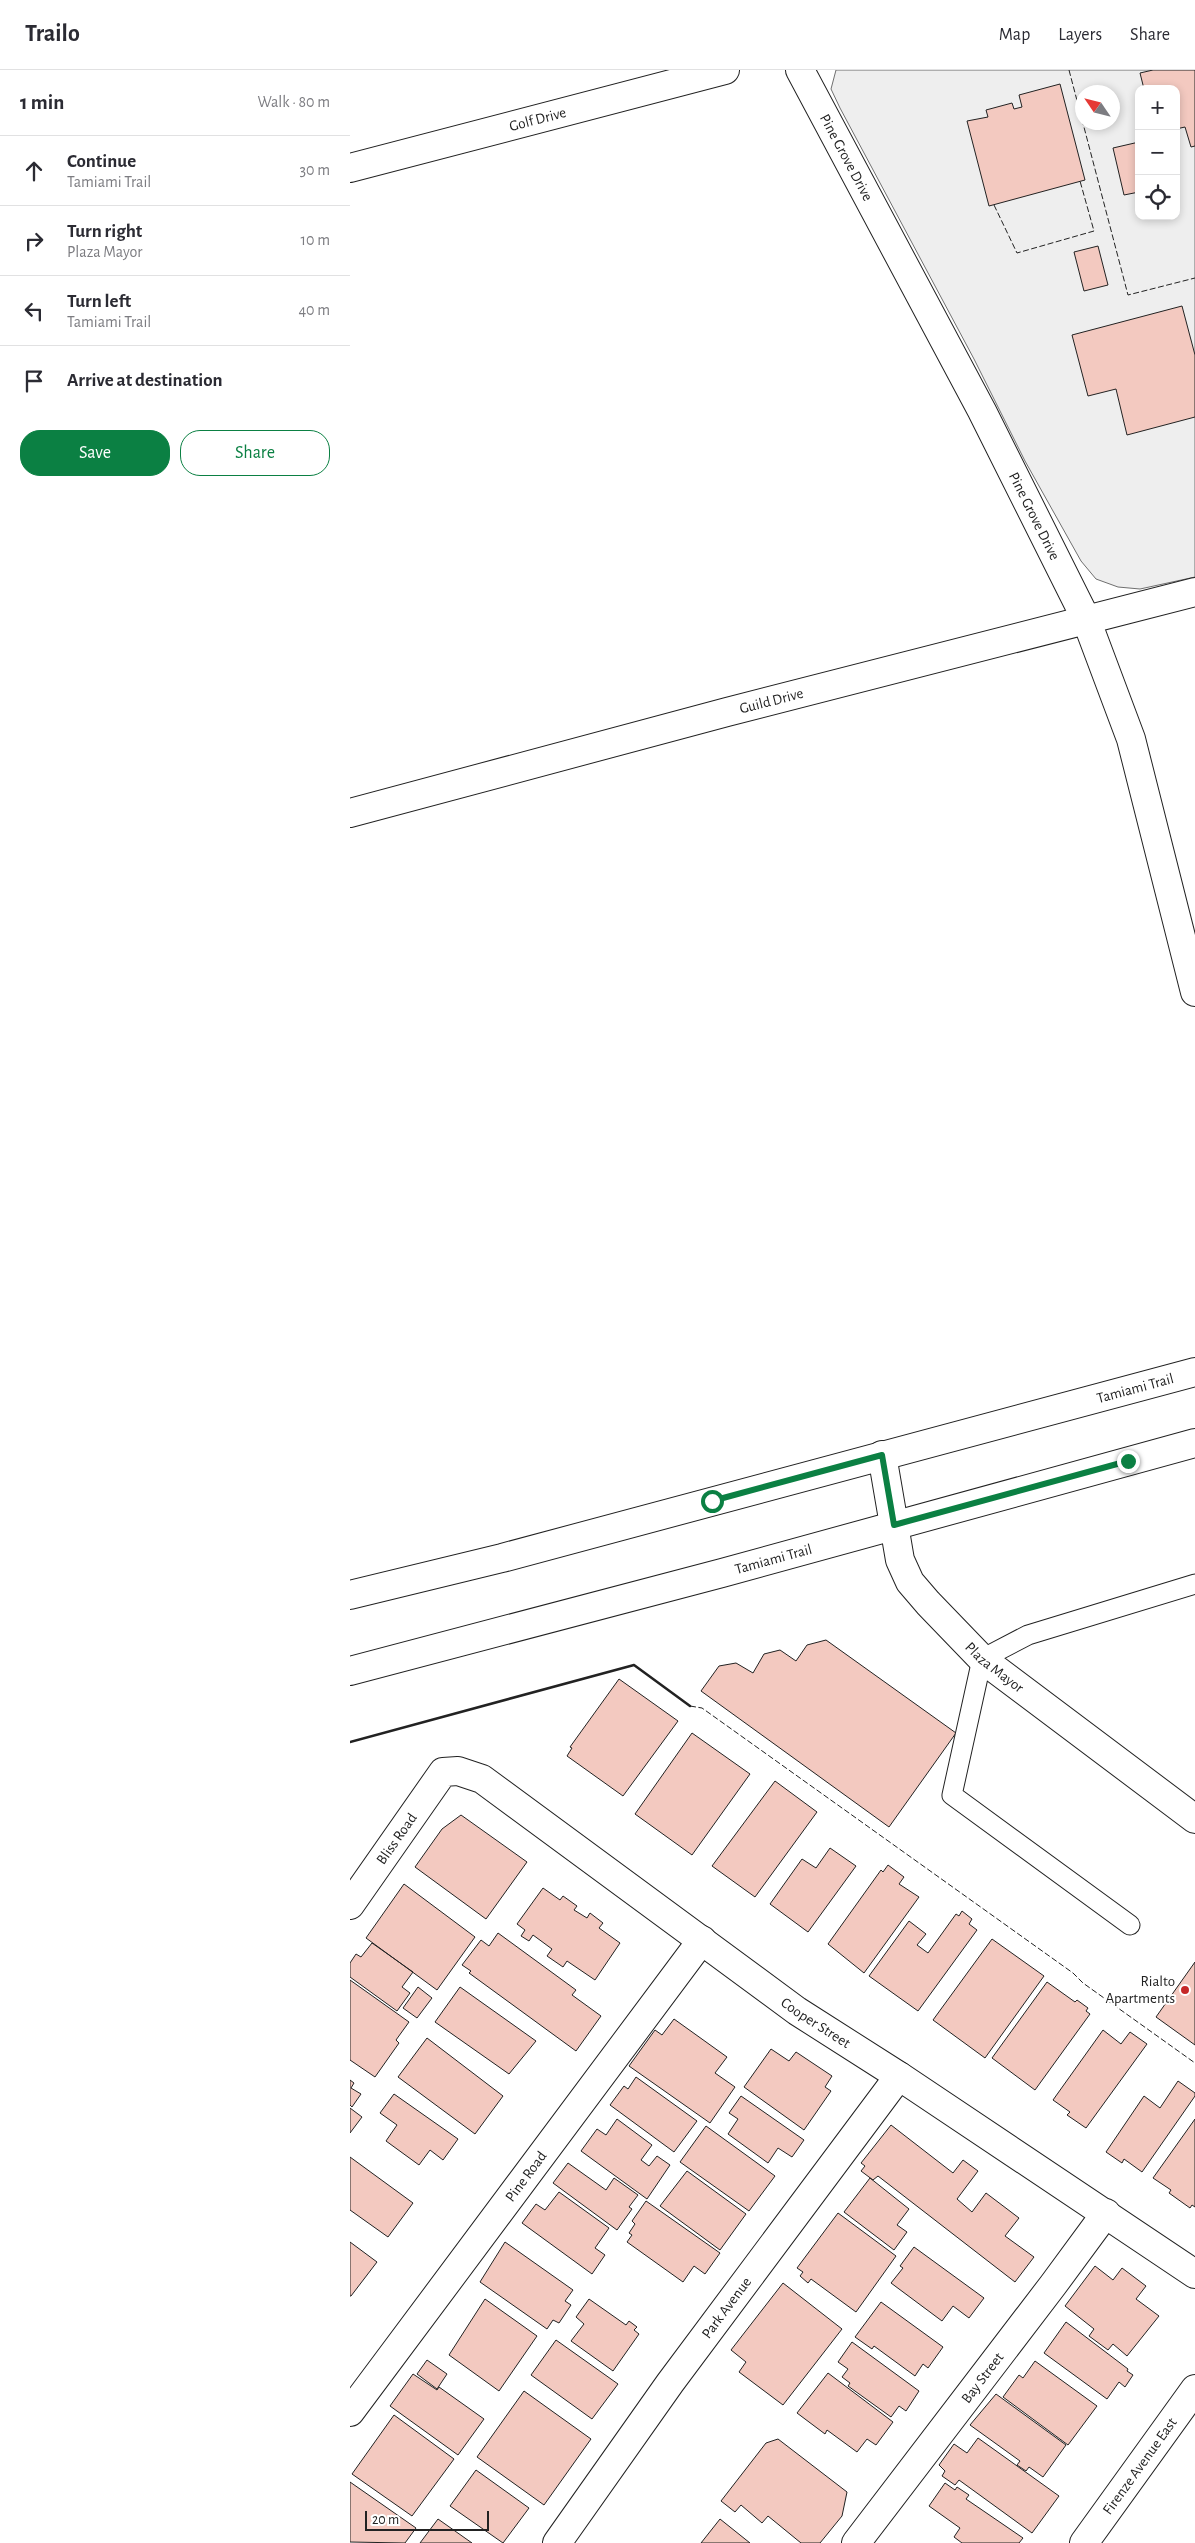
<!DOCTYPE html>
<html lang="en">
<head>
<meta charset="utf-8">
<style>
  body { margin:0; font-family:"Alegreya Sans",sans-serif; background:#f7f7f7; color:#2b2b33 }
  .controls { position:absolute; right:15px; top:15px; display:grid; overflow:hidden; border-radius:10px; box-shadow:0 2px 8px #0003 }
  .controls button { width:45px; height:45px; display:grid; place-items:center; padding:0; border:0; border-bottom:1px solid #e1e1e2; background:#fff; color:#2b2b33; font:25px sans-serif }
  .compass { position:absolute; left:725px; top:15px; width:45px; height:45px; border-radius:50%; background:#fff; box-shadow:0 2px 8px #0003; rotate:305deg }
  .scale { position:absolute; left:15px; bottom:12px; width:124px; box-sizing:border-box; padding-left:5px; border:2px solid #222; border-top:0; font-size:14px; line-height:18px; white-space:nowrap; color:#222; -webkit-text-stroke:4px #fff; paint-order:stroke }
  .stop { position:absolute; width:15px; height:15px; margin:-11px; border:4px solid #0b8043; border-radius:50%; background:#fff }
  .stop.end { background:#0b8043; border-color:#fff; box-shadow:0 1px 5px #0008 }
  .list { margin:0; padding:0; list-style:none }
  h2 { display:flex; justify-content:space-between; align-items:center; height:65px; margin:0; padding:0 20px; font-size:21px }
  h2 small { font-size:16px; font-weight:400; color:#7c7c81 }
  .list li { display:grid; grid-template-columns:32px 1fr auto; gap:15px; align-items:center; box-sizing:border-box; height:70px; padding:0 20px; border-top:1px solid #e1e1e2 }
  .list b { display:block; font-size:19px; white-space:nowrap }
  .list p { margin:0; font-size:16px; white-space:nowrap; color:#7c7c81 }
  .list em { font-size:16px; font-style:normal; color:#7c7c81 }
  .actions { display:flex; gap:10px; padding:15px 20px }
  .actions a { flex:1; padding:11px 0; border:1px solid #0b8043; border-radius:20px; text-align:center; font-size:18px; color:#0b8043 }
  .actions .main { background:#0b8043; color:#fff }
  .icon { flex:none; width:28px; height:28px; fill:none; stroke:currentColor; stroke-width:2; stroke-linecap:round; stroke-linejoin:round }
  .map { position:relative; flex:none; width:845px; height:2473px; overflow:hidden }
  header { display:flex; align-items:center; gap:30px; box-sizing:border-box; height:70px; padding:0 25px; background:#fff; border-bottom:1px solid #e1e1e2 }
  header strong { font-size:24px }
  nav { display:flex; gap:28px; margin-inline-start:auto; font-size:18px }
  main { display:flex }
  aside { flex:1; background:#fff }
  .map>svg:first-child { display:block }
  .green { fill:#eee; stroke:#6f6f6f; fill-rule:evenodd }
  .building { fill:#f3c9c0; stroke:#222 }
  .lines { fill:none; stroke-linecap:round; stroke-linejoin:round }
  .lane-casing { stroke:#222; stroke-width:21 }
  .street-casing { stroke:#222; stroke-width:30 }
  .primary-casing { stroke:#222; stroke-width:30 }
  .lane { stroke:#fff; stroke-width:19 }
  .street { stroke:#fff; stroke-width:28 }
  .primary { stroke:#fff; stroke-width:28 }
  .fence { stroke:#222; stroke-width:1; stroke-dasharray:6 2.5; stroke-linecap:butt }
  .wall { stroke:#222; stroke-width:2.5 }
  .route { stroke:#0b8043; stroke-width:6 }
  .poi-dot { fill:#c62828; stroke:#fff; stroke-width:2 }
  .labels { text-anchor:middle; dominant-baseline:central; stroke-width:4; stroke-linejoin:round; paint-order:stroke }
  .street-label { font-size:15px; fill:#222; stroke:#fff }
  .poi-label { font-size:15px; fill:#222; stroke:#fff; text-anchor:end }
</style>
</head>
<body>
<header>
<strong>Trailo</strong>
<nav><a>Map</a><a>Layers</a><a>Share</a></nav>
</header>
<main>
<aside>
<h2>1 min<small>Walk · 80 m</small></h2>
<ul class="list">
<li><svg class="icon" aria-label="ahead" viewBox="0 0 24 24"><path d="M12 20V5M6 11l6-6 6 6"/></svg><div><b>Continue</b><p>Tamiami Trail</p></div><em>30 m</em></li>
<li><svg class="icon" aria-label="right" viewBox="0 0 24 24"><path d="M7 20v-9h11M14 6l5 5-5 5"/></svg><div><b>Turn right</b><p>Plaza Mayor</p></div><em>10 m</em></li>
<li><svg class="icon" aria-label="left" viewBox="0 0 24 24"><path d="M17 20v-9H6M10 6l-5 5 5 5"/></svg><div><b>Turn left</b><p>Tamiami Trail</p></div><em>40 m</em></li>
<li><svg class="icon" aria-label="arrive" viewBox="0 0 24 24"><path d="M6 21V4h12l-3 4 3 4H6"/></svg><div><b>Arrive at destination</b></div></li>
</ul>
<div class="actions"><a class="main">Save</a><a>Share</a></div>
</aside>
<div class="map">
<svg width="845" height="2473" viewBox="0 0 845 2473">
  <rect width="100%" height="100%" fill="#fff"/>
  <!-- green -->
  <path class="green" d="M 486,0 L 845,0 L 845,507 L 790,519 L 768,517 L 746,509 L 731,491 L 675,391 L 624,289 L 490,38 L 481,19 ZM 789,19 L 826,19 L 826,146 L 789,146 ZM 732,22 L 762,22 L 762,52 L 732,52 Z"/>
  <!-- building -->
  <path class="building" d="M 803,0 L 845,0 L 845,76 L 841,77 L 835,57 L 826,59 L 826,19 L 794,19 L 790,3 Z
    M 710,14 L 735,110 L 639,136 L 617,51 L 638,47 L 636,40 L 662,33 L 664,39 L 672,37 L 669,25 Z
    M 789,72 L 789,122 L 774,125 L 763,78 Z
    M 748,176 L 758,215 L 734,221 L 724,182 Z
    M 832,236 L 845,285 L 845,347 L 777,365 L 766,319 L 738,326 L 722,265 Z
    M 476,1570 L 606,1663 L 539,1757 L 351,1621 L 369,1596 L 386,1593 L 403,1603 L 414,1584 L 430,1580 L 446,1591 L 457,1575 Z
    M 269,1609 L 328,1651 L 273,1726 L 217,1686 L 222,1678 L 220,1677 Z
    M 342,1663 L 400,1704 L 342,1785 L 285,1744 Z
    M 425,1711 L 467,1742 L 405,1827 L 362,1796 Z
    M 111,1745 L 177,1792 L 136,1849 L 65,1797 L 92,1759 Z
    M 480,1778 L 506,1796 L 458,1862 L 420,1834 L 452,1789 L 466,1798 Z
    M 538,1795 L 554,1807 L 549,1814 L 569,1827 L 514,1903 L 478,1874 L 531,1800 L 533,1802 Z
    M 54,1814 L 125,1867 L 87,1920 L 16,1868 Z
    M 193,1818 L 210,1830 L 213,1826 L 227,1836 L 224,1840 L 237,1848 L 240,1843 L 253,1853 L 249,1858 L 270,1873 L 245,1910 L 217,1891 L 213,1897 L 197,1886 L 202,1879 L 183,1865 L 179,1871 L 171,1866 L 175,1860 L 167,1854 Z
    M 612,1841 L 622,1849 L 619,1854 L 627,1860 L 568,1941 L 519,1906 L 559,1851 L 576,1864 L 567,1875 L 578,1883 L 606,1844 L 609,1846 Z
    M 148,1863 L 226,1920 L 222,1925 L 251,1946 L 226,1981 L 119,1903 L 121,1901 L 112,1895 L 131,1870 L 139,1876 Z
    M 642,1869 L 694,1906 L 635,1988 L 583,1950 Z
    M 22,1873 L 63,1902 L 52,1917 L 60,1923 L 47,1941 L 0,1907 L 0,1893 L 6,1884 L 11,1887 Z
    M 845,1892 L 845,1975 L 806,1947 Z
    M 0,1910 L 59,1952 L 46,1970 L 49,1973 L 25,2007 L 0,1990 Z
    M 697,1912 L 725,1932 L 727,1930 L 738,1938 L 736,1941 L 740,1944 L 685,2020 L 642,1988 Z
    M 68,1917 L 82,1928 L 67,1948 L 53,1938 Z
    M 110,1917 L 186,1971 L 159,2004 L 85,1952 Z
    M 324,1949 L 377,1987 L 365,2003 L 385,2017 L 360,2053 L 279,1996 L 305,1960 L 312,1965 Z
    M 753,1960 L 771,1974 L 780,1962 L 797,1974 L 736,2058 L 717,2045 L 720,2042 L 703,2030 Z
    M 77,1968 L 153,2026 L 125,2064 L 48,2007 Z
    M 421,1979 L 439,1991 L 446,1982 L 482,2006 L 475,2017 L 481,2021 L 454,2060 L 394,2017 Z
    M 286,2007 L 347,2051 L 324,2082 L 260,2035 L 274,2016 L 278,2019 Z
    M 0,2010 L 4,2013 L 1,2018 L 11,2024 L 2,2037 L 0,2035 Z
    M 828,2011 L 845,2023 L 845,2026 L 792,2102 L 774,2089 L 772,2093 L 756,2082 L 794,2026 L 810,2038 Z
    M 44,2024 L 108,2069 L 93,2090 L 80,2080 L 69,2095 L 36,2071 L 47,2055 L 30,2043 Z
    M 391,2026 L 454,2070 L 442,2087 L 428,2078 L 418,2093 L 378,2064 L 388,2049 L 379,2043 Z
    M 0,2038 L 12,2047 L 0,2063 Z
    M 267,2049 L 302,2075 L 291,2090 L 299,2096 L 307,2086 L 320,2095 L 297,2129 L 231,2081 L 247,2059 L 256,2065 Z
    M 845,2049 L 845,2137 L 842,2135 L 840,2138 L 819,2123 L 821,2120 L 803,2108 Z
    M 541,2055 L 603,2103 L 613,2090 L 628,2101 L 607,2129 L 622,2142 L 636,2123 L 669,2148 L 655,2166 L 684,2187 L 665,2212 L 528,2106 L 523,2110 L 511,2101 L 515,2096 L 511,2093 Z
    M 356,2056 L 425,2106 L 399,2141 L 330,2092 Z
    M 0,2087 L 63,2133 L 38,2167 L 0,2140 Z
    M 218,2093 L 256,2120 L 264,2108 L 288,2125 L 279,2137 L 282,2139 L 267,2160 L 203,2113 Z
    M 337,2101 L 396,2144 L 370,2180 L 310,2136 Z
    M 520,2108 L 559,2139 L 547,2155 L 557,2162 L 544,2180 L 494,2142 Z
    M 209,2122 L 259,2158 L 245,2178 L 255,2185 L 242,2204 L 172,2153 L 186,2134 L 195,2140 Z
    M 296,2131 L 370,2183 L 355,2204 L 344,2196 L 333,2212 L 277,2172 L 282,2165 L 279,2163 L 285,2154 L 282,2151 Z
    M 488,2143 L 546,2186 L 506,2242 L 461,2209 L 458,2213 L 450,2206 L 453,2202 L 447,2198 Z
    M 0,2172 L 27,2192 L 1,2226 L 0,2226 Z
    M 155,2172 L 223,2220 L 215,2231 L 221,2235 L 209,2253 L 203,2250 L 197,2259 L 130,2212 Z
    M 564,2177 L 634,2228 L 619,2248 L 603,2236 L 592,2251 L 541,2213 L 553,2198 L 550,2196 Z
    M 745,2196 L 763,2210 L 772,2198 L 796,2216 L 786,2229 L 809,2246 L 777,2286 L 763,2274 L 758,2280 L 739,2266 L 744,2259 L 715,2236 Z
    M 433,2213 L 492,2259 L 433,2335 L 389,2302 L 396,2292 L 381,2280 Z
    M 135,2229 L 187,2266 L 149,2321 L 99,2285 Z
    M 239,2229 L 276,2255 L 279,2251 L 287,2257 L 284,2260 L 289,2264 L 263,2301 L 221,2271 L 234,2254 L 226,2247 Z
    M 531,2232 L 593,2277 L 578,2298 L 573,2294 L 565,2306 L 524,2276 L 522,2279 L 505,2267 Z
    M 716,2252 L 778,2299 L 777,2301 L 783,2305 L 775,2317 L 769,2312 L 757,2329 L 694,2283 Z
    M 206,2270 L 268,2314 L 242,2349 L 181,2305 Z
    M 502,2272 L 569,2321 L 556,2341 L 549,2336 L 541,2347 L 498,2316 L 500,2313 L 492,2307 L 498,2299 L 488,2292 Z
    M 77,2290 L 97,2304 L 87,2319 L 67,2304 Z
    M 685,2291 L 747,2336 L 718,2375 L 653,2327 L 669,2305 L 673,2308 Z
    M 478,2303 L 543,2352 L 526,2375 L 517,2369 L 507,2382 L 477,2360 L 475,2364 L 447,2343 Z
    M 63,2304 L 87,2320 L 89,2317 L 134,2349 L 108,2385 L 40,2336 Z
    M 174,2321 L 241,2369 L 194,2435 L 127,2387 Z
    M 646,2324 L 716,2375 L 693,2407 L 679,2397 L 676,2401 L 667,2395 L 670,2391 L 620,2355 Z
    M 44,2345 L 104,2389 L 62,2446 L 2,2404 Z
    M 628,2368 L 709,2426 L 682,2463 L 609,2410 L 605,2415 L 592,2406 L 595,2401 L 589,2395 L 604,2374 L 617,2383 Z
    M 428,2369 L 497,2422 L 492,2446 L 470,2473 L 451,2473 L 418,2446 L 412,2453 L 391,2435 L 385,2442 L 371,2431 L 416,2373 Z
    M 126,2400 L 179,2438 L 153,2473 L 100,2436 Z
    M 0,2412 L 66,2458 L 55,2473 L 0,2472 Z
    M 595,2413 L 605,2420 L 607,2417 L 619,2425 L 616,2429 L 673,2468 L 669,2473 L 612,2473 L 604,2467 L 610,2458 L 579,2436 Z
    M 88,2449 L 122,2473 L 70,2473 Z
    M 370,2449 L 400,2473 L 351,2473 Z"/>
  <g class="lines">
    <defs>
      <path id="lane" d="M 780,1855 L 602,1725 L 632,1589 L 678,1565 L 845,1514"/>
      <g id="street">
        <path id="s1" d="M 450,0 L 632,341 L 736,549 L 781,669 L 845,922"/>
        <path id="s2" d="M 0,98 L 375,0"/>
        <path id="s3" d="M 0,743 L 377,642 L 845,522"/>
        <path id="s4" d="M 532,1385 L 550,1490 L 560,1512 L 578,1533 L 632,1589 L 845,1749"/>
        <path id="s5" d="M 0,1835 L 93,1702 L 108,1701 L 132,1709 L 447,1941 L 549,2006 L 845,2204"/>
        <path id="s6" d="M 0,2342 L 352,1870"/>
        <path id="s7" d="M 207,2473 L 320,2313 L 549,2006"/>
        <path id="s8" d="M 506,2473 L 703,2215 L 756,2143"/>
        <path id="s9" d="M 734,2473 L 845,2319"/>
      </g>
      <g id="primary">
        <path id="s10" d="M 0,1525 L 152,1488 L 845,1302"/>
        <path id="s11" d="M 0,1601 L 372,1503 L 845,1373"/>
      </g>
    </defs>
    <!-- lane casing -->
    <use href="#lane" class="lane-casing"/>
    <!-- street casing -->
    <use href="#street" class="street-casing"/>
    <!-- primary casing -->
    <use href="#primary" class="primary-casing"/>
    <!-- lane -->
    <use href="#lane" class="lane"/>
    <!-- street -->
    <use href="#street" class="street"/>
    <!-- primary -->
    <use href="#primary" class="primary"/>
    <!-- fence -->
    <path class="fence" d="M 719,0 L 778,225 L 845,208
      M 644,135 L 667,183 L 744,161 L 730,111
      M 340,1636 L 352,1638 L 723,1903 L 733,1913 L 845,1993"/>
    <!-- wall -->
    <path class="wall" d="M 0,1672 L 284,1595 L 340,1636"/>
  </g>
  <g class="lines">
    <!-- route -->
    <path class="route" d="M 362,1431 L 532,1385 L 544,1455 L 778,1391"/>
  </g>
  <!-- markers -->
  <circle class="poi-dot" cx="835" cy="1920" r="5"/>
  <g class="labels">
    <!-- street labels -->
    <g class="street-label">
      <text stroke="none"><textPath href="#s2" startOffset="194">Golf Drive</textPath></text>
      <text stroke="none"><textPath href="#s1" startOffset="99">Pine Grove Drive</textPath></text>
      <text stroke="none"><textPath href="#s1" startOffset="504">Pine Grove Drive</textPath></text>
      <text stroke="none"><textPath href="#s3" startOffset="436">Guild Drive</textPath></text>
      <text stroke="none"><textPath href="#s10" startOffset="812">Tamiami Trail</textPath></text>
      <text stroke="none"><textPath href="#s11" startOffset="438">Tamiami Trail</textPath></text>
      <text stroke="none"><textPath href="#s4" startOffset="251">Plaza Mayor</textPath></text>
      <text stroke="none"><textPath href="#s5" startOffset="81">Bliss Road</textPath></text>
      <text stroke="none"><textPath href="#s5" startOffset="616">Cooper Street</textPath></text>
      <text stroke="none"><textPath href="#s6" startOffset="294">Pine Road</textPath></text>
      <text stroke="none"><textPath href="#s7" startOffset="290">Park Avenue</textPath></text>
      <text stroke="none"><textPath href="#s8" startOffset="208">Bay Street</textPath></text>
      <text stroke="none"><textPath href="#s9" startOffset="95">Firenze Avenue East</textPath></text>
    </g>
    <!-- poi labels -->
    <g class="poi-label">
      <text x="825" y="1911">Rialto<tspan x="825" dy="17">Apartments</tspan></text>
    </g>
  </g>
</svg>
<div class="controls">
<button>+</button>
<button>−</button>
<button><svg class="icon" aria-label="locate" viewBox="0 0 24 24"><circle cx="12" cy="12" r="6"/><path d="M12 2v4M12 18v4M2 12h4M18 12h4"/></svg></button>
</div>
<svg class="compass" viewBox="-18 -18 36 36"><path d="M0-13l5 13h-10z" fill="#e53935"/><path d="M0 13l5-13h-10z" fill="#7c7c81"/></svg>
<div class="scale">20 m</div>
<div class="stop" style="left:362px;top:1431px"></div>
<div class="stop end" style="left:778px;top:1391px"></div>
</div>
</main>
</body>
</html>
